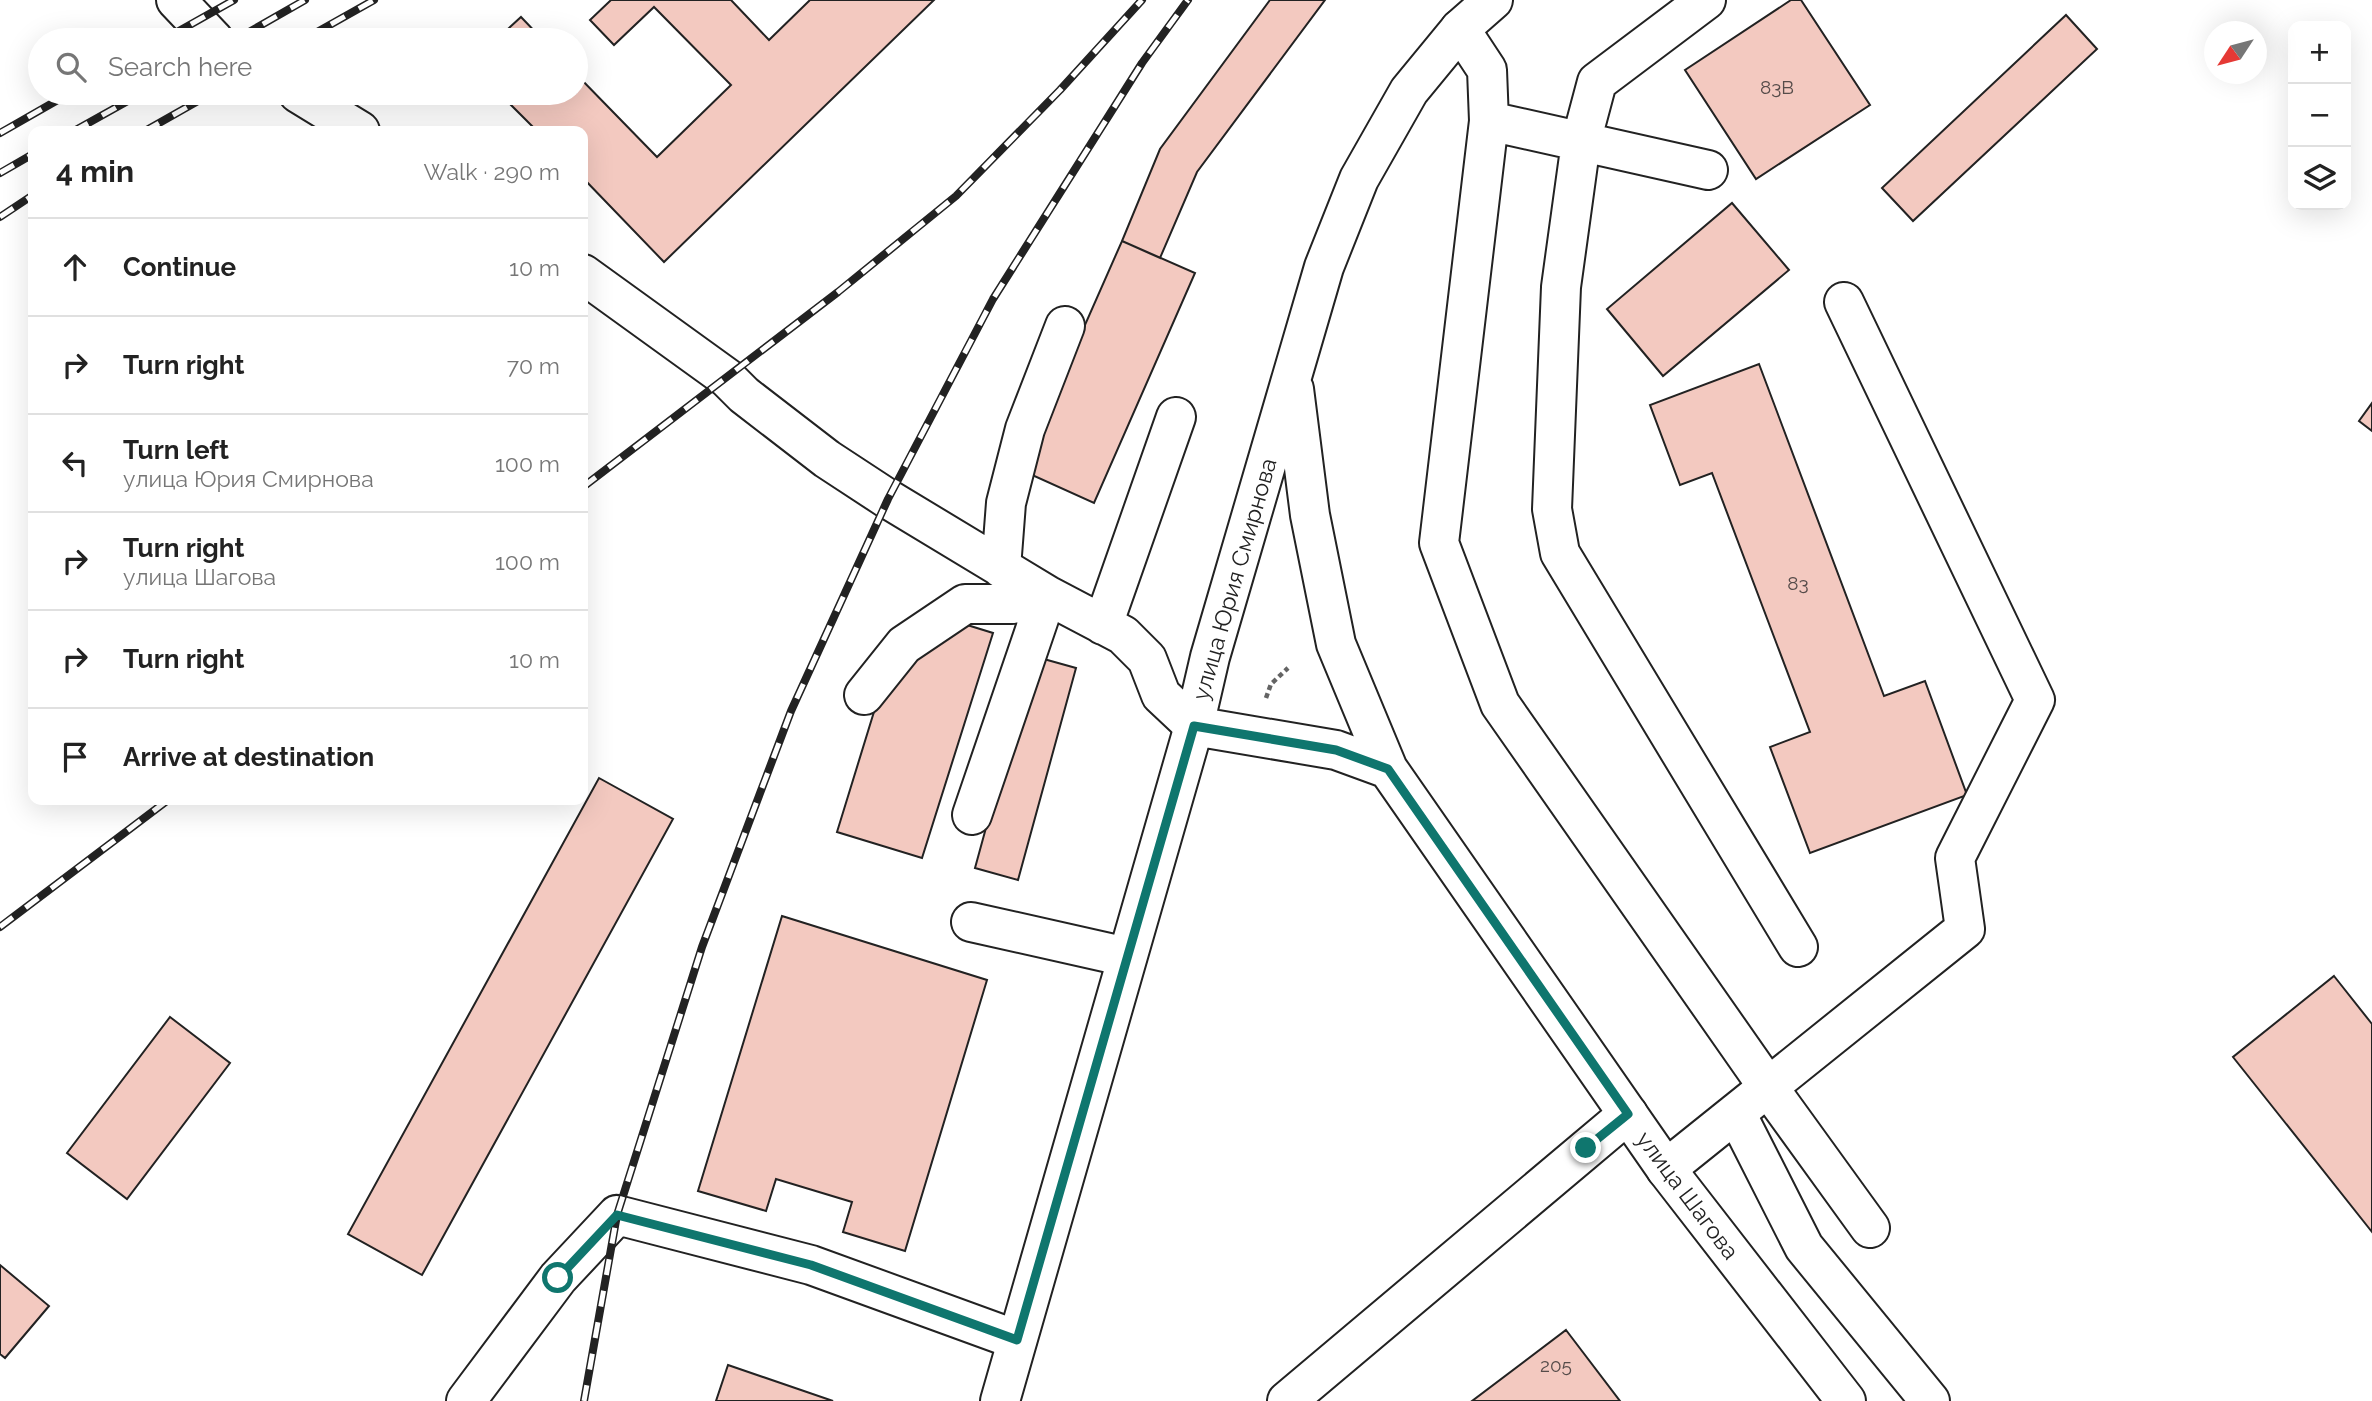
<!DOCTYPE html>
<html lang="en">
<head>
<meta charset="utf-8">
<style>
  body { margin:0; font-family:Raleway,sans-serif; background:#f6f6f6; color:#222 }
  .controls { position:absolute; right:21px; top:21px; display:grid; overflow:hidden; border-radius:14px; box-shadow:0 7px 28px #0002 }
  .controls button { width:63px; height:63px; display:grid; place-items:center; padding:0; border:0; border-bottom:2px solid #e0e0e0; background:#fff; color:#222; font:35px sans-serif }
  .compass { position:absolute; left:2204px; top:21px; width:63px; height:63px; border-radius:50%; background:#fff; box-shadow:0 7px 28px #0002; rotate:234deg }
  .stop { position:absolute; width:21px; height:21px; margin:-16px; border:5px solid #0f766e; border-radius:50%; background:#fff }
  .stop.end { background:#0f766e; border-color:#fff; box-shadow:0 2px 7px #0008 }
  .list { margin:0; padding:0; list-style:none }
  h2 { display:flex; justify-content:space-between; align-items:center; height:91px; margin:0; padding:0 28px; font-size:30px }
  h2 small { font-size:23px; font-weight:400; color:#767676 }
  .list li { display:grid; grid-template-columns:46px 1fr auto; gap:21px; align-items:center; box-sizing:border-box; height:98px; padding:0 28px; border-top:2px solid #e0e0e0 }
  .list b { display:block; font-size:26px; white-space:nowrap }
  .list p { margin:0; font-size:23px; white-space:nowrap; color:#767676 }
  .list em { font-size:23px; font-style:normal; color:#767676 }
  .icon { flex:none; width:38px; height:38px; fill:none; stroke:currentColor; stroke-width:2; stroke-linecap:round; stroke-linejoin:round }
  .map { position:relative; flex:none; width:2372px; height:1401px; overflow:hidden }
  .search { position:absolute; background:#fff; box-shadow:0 7px 28px #0002; left:28px; top:28px; width:560px; height:77px; display:flex; align-items:center; gap:18px; box-sizing:border-box; padding:0 24px; border-radius:38px; color:#767676; font-size:26px }
  .panel { position:absolute; background:#fff; box-shadow:0 7px 28px #0002; left:28px; top:126px; width:560px; height:679px; border-radius:14px }
  .map>svg:first-child { display:block }
  .building { fill:#f3c9c0; stroke:#222; stroke-width:2 }
  .lines { fill:none; stroke-linecap:round; stroke-linejoin:round }
  .minor-casing { stroke:#222; stroke-width:42 }
  .major-casing { stroke:#222; stroke-width:42 }
  .path { stroke:#646464; stroke-width:4.5; stroke-dasharray:5 3.5; stroke-linecap:butt }
  .minor { stroke:#fff; stroke-width:38 }
  .major { stroke:#fff; stroke-width:38 }
  .rail-casing { stroke:#222; stroke-width:8 }
  .rail { stroke:#fff; stroke-width:5; stroke-dasharray:16; stroke-linecap:butt }
  .route { stroke:#0f766e; stroke-width:9 }
  .labels { text-anchor:middle; dominant-baseline:central; stroke-width:5; stroke-linejoin:round; paint-order:stroke }
  .number-label { font-size:19px; fill:#564c4a }
  .street-label { font-size:23px; fill:#222; stroke:#fff }
</style>
</head>
<body>
<div class="map">
<svg width="2372" height="1401" viewBox="0 0 2372 1401">
  <rect width="100%" height="100%" fill="#fff"/>
  <!-- building -->
  <path class="building" d="M 611,0 L 731,0 L 769,40 L 810,0 L 934,0 L 664,262 L 583,178 L 583,131 L 537,131 L 499,93 L 576,93 L 576,74 L 657,157 L 731,85 L 654,7 L 614,45 L 590,20 Z
    M 1270,0 L 1325,0 L 1197,172 L 1160,258 L 1122,241 L 1160,149 Z
    M 1791,0 L 1801,0 L 1870,105 L 1756,179 L 1685,70 Z
    M 2066,15 L 2097,49 L 1913,221 L 1882,188 Z
    M 521,17 L 543,40 L 496,40 Z
    M 1732,203 L 1789,270 L 1663,376 L 1607,309 Z
    M 1122,241 L 1195,273 L 1094,503 L 1021,470 Z
    M 1759,364 L 1884,696 L 1925,681 L 1967,795 L 1810,853 L 1770,747 L 1810,732 L 1712,473 L 1680,485 L 1650,405 Z
    M 2372,403 L 2372,431 L 2359,421 Z
    M 951,620 L 993,633 L 922,858 L 837,832 L 881,689 Z
    M 1033,656 L 1076,668 L 1018,880 L 975,868 Z
    M 599,778 L 673,819 L 422,1275 L 348,1234 Z
    M 782,916 L 987,980 L 905,1251 L 843,1232 L 852,1202 L 776,1179 L 766,1211 L 698,1191 Z
    M 2334,976 L 2372,1024 L 2372,1232 L 2233,1057 Z
    M 170,1017 L 230,1063 L 127,1199 L 67,1153 Z
    M 0,1265 L 49,1306 L 5,1358 L 0,1354 Z
    M 1566,1330 L 1620,1401 L 1472,1401 Z
    M 728,1365 L 833,1401 L 716,1401 Z"/>
  <g class="lines">
    <defs>
      <path id="minor" d="M 176,0 L 214,40
        M 1706,0 L 1597,82 L 1581,142 L 1561,287 L 1552,509 L 1560,553 L 1798,947
        M 1460,29 L 1487,70 L 1489,121 L 1439,543 L 1500,704 L 1768,1087 L 1870,1228
        M 298,93 L 360,131
        M 1489,121 L 1708,170
        M 583,274 L 727,378 L 744,395 L 827,459 L 888,499 L 1047,595 L 1123,635 L 1147,659 L 1161,695 L 1194,726
        M 1001,568 L 1006,503 L 1025,429 L 1065,326
        M 1103,625 L 1176,417
        M 864,695 L 904,645 L 965,604 L 1012,604 L 1047,595
        M 972,815 L 1047,595
        M 971,922 L 1127,957
        M 1736,1113 L 1804,1247 L 1930,1401
        M 1666,1169 L 1965,929 L 1955,858 L 2035,700 L 1844,302
        M 466,1401 L 558,1278 L 617,1215 L 811,1265 L 1017,1340
        M 1287,1401 L 1628,1114"/>
      <path id="major" d="M 1294,389 L 1310,515 L 1336,644 L 1388,769 L 1666,1169 L 1846,1401
        M 1194,726 L 1336,750 L 1388,769
        M 1000,1401 L 1194,726 L 1210,657 L 1324,267 L 1359,179 L 1409,91 L 1460,29 L 1493,0"/>
    </defs>
    <!-- minor casing -->
    <use href="#minor" class="minor-casing"/>
    <!-- major casing -->
    <use href="#major" class="major-casing"/>
    <!-- path -->
    <path class="path" d="M 1266,698 L 1271,684 L 1288,668"/>
    <!-- minor -->
    <use href="#minor" class="minor"/>
    <!-- major -->
    <use href="#major" class="major"/>
    <defs>
      <path id="rail" d="M 163,40 L 234,0
        M 235,40 L 305,0
        M 303,40 L 374,0
        M 74,131 L 142,93
        M 145,131 L 212,93
        M 0,133 L 70,93
        M 0,173 L 33,154
        M 0,217 L 33,195
        M 583,487 L 838,292 L 956,196 L 1060,90 L 1142,0
        M 0,927 L 168,800
        M 584,1401 L 617,1215 L 702,947 L 791,711 L 888,499 L 993,299 L 1142,63 L 1188,0"/>
    </defs>
    <!-- rail casing -->
    <use href="#rail" class="rail-casing"/>
    <!-- rail -->
    <use href="#rail" class="rail"/>
  </g>
  <g class="lines">
    <!-- route -->
    <path class="route" d="M 558,1278 L 617,1215 L 811,1265 L 1017,1340 L 1194,726 L 1336,750 L 1388,769 L 1628,1114 L 1586,1148"/>
  </g>
  <g class="labels">
    <!-- number labels -->
    <g class="number-label">
      <text x="1777" y="87">83В</text>
      <text x="1798" y="583">83</text>
      <text x="1556" y="1365">205</text>
    </g>
    <!-- street labels -->
    <g class="street-label">
      <text transform="translate(1234 579) rotate(-74)">улица Юрия Смирнова</text>
      <text transform="translate(1688 1195) rotate(53)">улица Шагова</text>
    </g>
  </g>
</svg>
<div class="controls">
<button>+</button>
<button>−</button>
<button><svg class="icon" aria-label="layers" viewBox="0 0 24 24"><path d="M12 4l9 5-9 5-9-5zM3 14l9 5 9-5"/></svg></button>
</div>
<svg class="compass" viewBox="-18 -18 36 36"><path d="M0-13l5 13h-10z" fill="#e53935"/><path d="M0 13l5-13h-10z" fill="#767676"/></svg>
<div class="stop" style="left:558px;top:1278px"></div>
<div class="stop end" style="left:1586px;top:1148px"></div>
<div class="search"><svg class="icon" aria-label="search" viewBox="0 0 24 24"><circle cx="10" cy="10" r="6"/><path d="M15 15l6 6"/></svg>Search here</div>
<section class="panel">
<h2>4 min<small>Walk · 290 m</small></h2>
<ul class="list">
<li><svg class="icon" aria-label="ahead" viewBox="0 0 24 24"><path d="M12 20V5M6 11l6-6 6 6"/></svg><div><b>Continue</b></div><em>10 m</em></li>
<li><svg class="icon" aria-label="right" viewBox="0 0 24 24"><path d="M7 20v-9h11M14 6l5 5-5 5"/></svg><div><b>Turn right</b></div><em>70 m</em></li>
<li><svg class="icon" aria-label="left" viewBox="0 0 24 24"><path d="M17 20v-9H6M10 6l-5 5 5 5"/></svg><div><b>Turn left</b><p>улица Юрия Смирнова</p></div><em>100 m</em></li>
<li><svg class="icon" aria-label="right" viewBox="0 0 24 24"><path d="M7 20v-9h11M14 6l5 5-5 5"/></svg><div><b>Turn right</b><p>улица Шагова</p></div><em>100 m</em></li>
<li><svg class="icon" aria-label="right" viewBox="0 0 24 24"><path d="M7 20v-9h11M14 6l5 5-5 5"/></svg><div><b>Turn right</b></div><em>10 m</em></li>
<li><svg class="icon" aria-label="arrive" viewBox="0 0 24 24"><path d="M6 21V4h12l-3 4 3 4H6"/></svg><div><b>Arrive at destination</b></div></li>
</ul>
</section>
</div>
</body>
</html>
